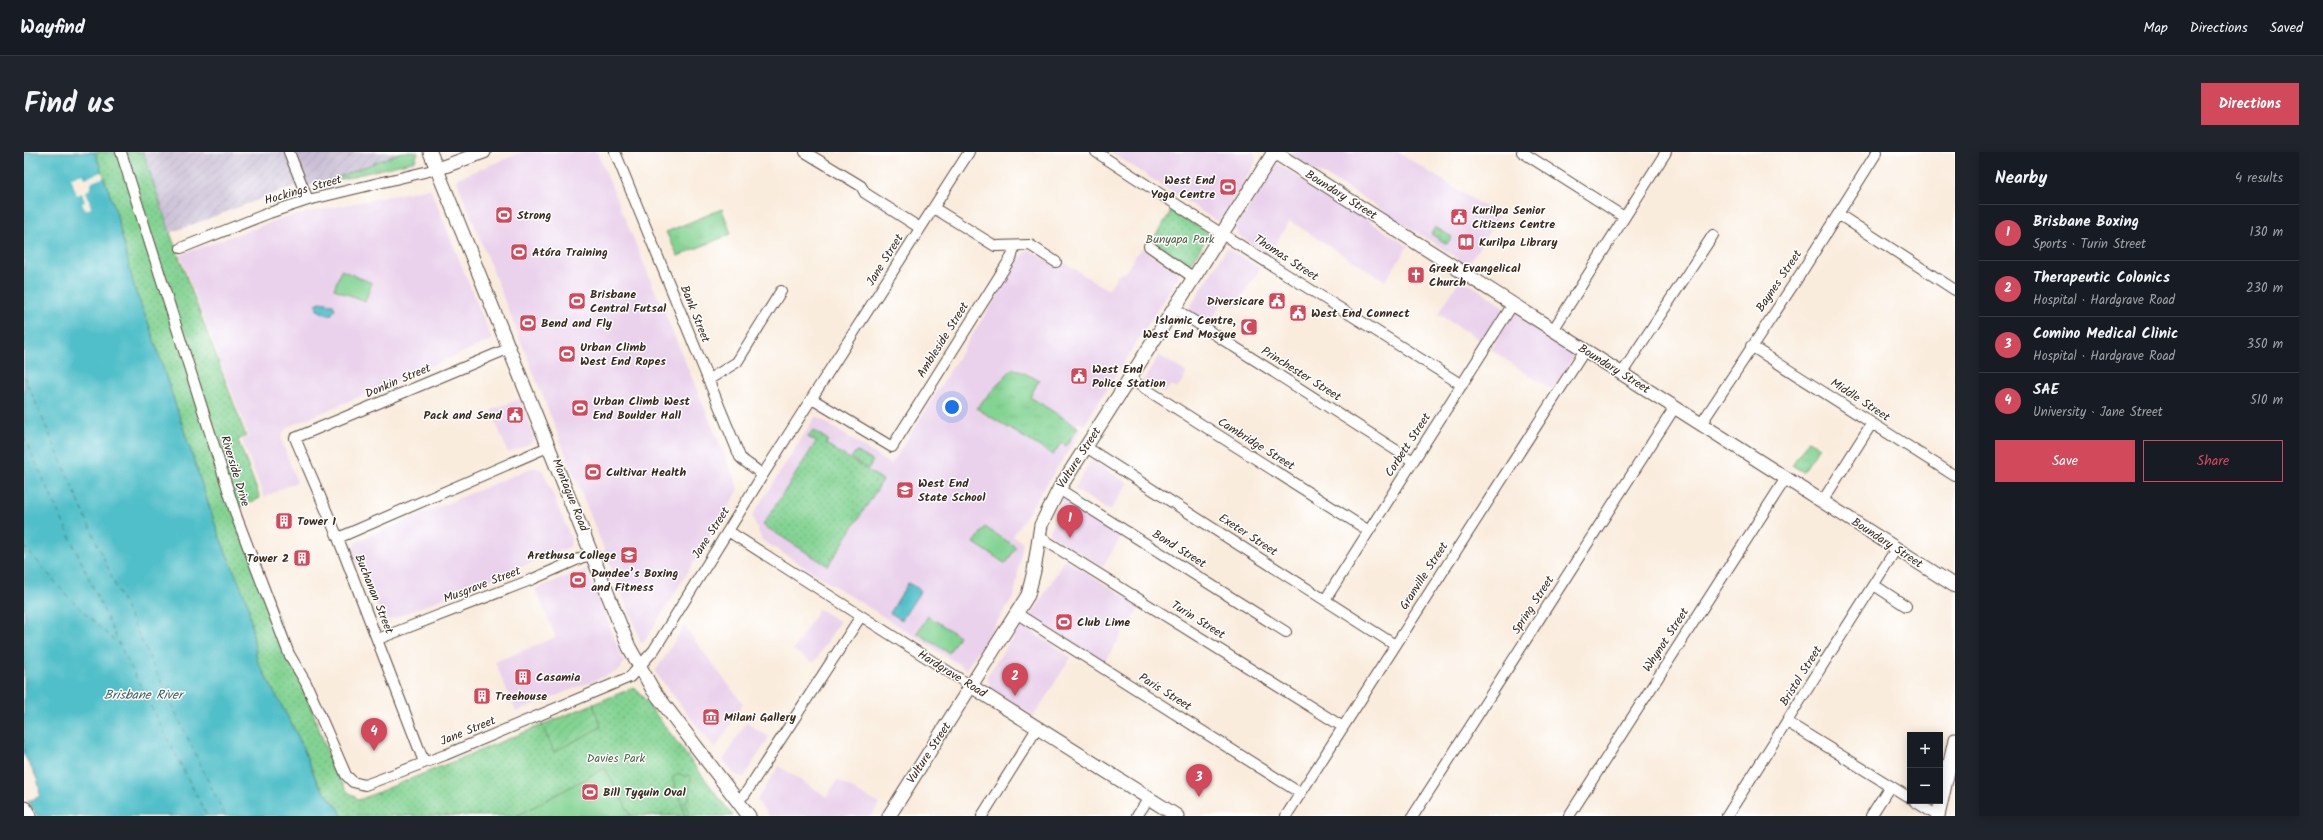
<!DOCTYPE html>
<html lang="en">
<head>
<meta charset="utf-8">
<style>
  body { margin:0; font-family:Kalam,sans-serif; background:#20242c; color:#f1f3f6 }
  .controls { position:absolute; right:12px; bottom:12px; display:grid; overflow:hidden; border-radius:0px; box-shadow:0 2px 10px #0003 }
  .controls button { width:36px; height:36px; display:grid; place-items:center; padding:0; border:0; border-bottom:1px solid #363941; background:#171b24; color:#f1f3f6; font:20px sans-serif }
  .you { position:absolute; left:928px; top:255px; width:14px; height:14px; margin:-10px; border:3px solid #fff; border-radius:50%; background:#1a73e8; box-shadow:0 0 0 6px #1a73e833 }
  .badge { display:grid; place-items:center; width:26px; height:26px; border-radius:50%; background:#d1495b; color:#fff; font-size:13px; font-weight:700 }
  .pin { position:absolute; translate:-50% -33px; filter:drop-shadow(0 1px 2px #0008) }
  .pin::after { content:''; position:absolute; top:21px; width:14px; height:12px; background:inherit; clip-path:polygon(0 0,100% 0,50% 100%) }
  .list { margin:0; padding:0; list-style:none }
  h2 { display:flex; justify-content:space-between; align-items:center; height:52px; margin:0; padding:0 16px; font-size:17px }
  h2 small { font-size:13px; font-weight:400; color:#9ea1a6 }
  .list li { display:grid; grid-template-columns:26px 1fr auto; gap:12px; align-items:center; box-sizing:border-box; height:56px; padding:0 16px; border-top:1px solid #363941 }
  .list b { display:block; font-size:15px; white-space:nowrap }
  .list p { margin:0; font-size:13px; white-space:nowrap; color:#9ea1a6 }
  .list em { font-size:13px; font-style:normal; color:#9ea1a6 }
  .actions { display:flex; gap:8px; padding:12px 16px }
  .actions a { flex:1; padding:9px 0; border:1px solid #d1495b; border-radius:0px; text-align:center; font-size:14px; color:#d1495b }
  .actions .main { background:#d1495b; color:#fff }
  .map { position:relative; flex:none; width:1931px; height:664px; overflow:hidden; border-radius:0px }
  header { display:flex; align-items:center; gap:24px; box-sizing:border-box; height:56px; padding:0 20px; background:#171b24; border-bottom:1px solid #363941 }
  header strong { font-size:19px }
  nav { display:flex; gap:22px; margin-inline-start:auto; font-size:14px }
  .intro { display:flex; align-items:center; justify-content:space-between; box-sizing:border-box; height:96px; padding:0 24px }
  h1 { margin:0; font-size:28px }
  .button { padding:10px 18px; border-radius:0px; background:#d1495b; color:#fff; font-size:14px; font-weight:700 }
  main { display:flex; gap:24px; padding:0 24px }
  aside { flex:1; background:#171b24; border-radius:0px; box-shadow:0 2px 10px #0003 }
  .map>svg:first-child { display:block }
  .built { fill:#ead1ec }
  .industrial { fill:url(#industrial-furrows) }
  .grass { fill:url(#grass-tufts); stroke:#5f7e58 }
  .park { fill:url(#park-dots); stroke:#5f7e58 }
  .garden { fill:url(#garden-furrows); stroke:#5f7e58 }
  .pitch { fill:#83d393; stroke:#5f7e58 }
  .water { fill:#51bfc9; stroke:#467474 }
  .pier { fill:#faecdd }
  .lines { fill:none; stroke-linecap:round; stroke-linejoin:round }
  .ferry { stroke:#435e5a; stroke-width:1; stroke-dasharray:5 4; stroke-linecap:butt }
  .minor-casing { stroke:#58473b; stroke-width:12 }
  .tertiary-casing { stroke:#58473b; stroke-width:15 }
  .secondary-casing { stroke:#58473b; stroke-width:16 }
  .trunk-casing { stroke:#58473b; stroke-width:19 }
  .minor { stroke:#fff; stroke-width:10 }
  .tertiary { stroke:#fff; stroke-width:13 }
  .secondary { stroke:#fff; stroke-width:14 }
  .trunk { stroke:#fff; stroke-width:17 }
  .labels { text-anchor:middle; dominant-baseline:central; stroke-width:3; stroke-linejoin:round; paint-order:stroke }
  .poi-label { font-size:12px; font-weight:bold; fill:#3b2a1e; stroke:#fff; text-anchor:start }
  .street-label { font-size:12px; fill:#3b2a1e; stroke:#fff }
  .park-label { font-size:12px; fill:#515d41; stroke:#fff }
  .water-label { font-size:13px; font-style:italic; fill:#435e5a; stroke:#fff }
</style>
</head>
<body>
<header>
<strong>Wayfind</strong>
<nav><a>Map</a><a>Directions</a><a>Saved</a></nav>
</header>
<div class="intro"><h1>Find us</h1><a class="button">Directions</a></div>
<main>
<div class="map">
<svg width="1931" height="664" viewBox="0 0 1931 664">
  <defs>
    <pattern id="industrial-furrows" width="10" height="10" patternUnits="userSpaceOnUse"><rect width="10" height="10" fill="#cabfd6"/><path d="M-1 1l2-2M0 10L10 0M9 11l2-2" fill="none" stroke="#aea4b7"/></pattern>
    <pattern id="grass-tufts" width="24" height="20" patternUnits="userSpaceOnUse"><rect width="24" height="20" fill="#83d393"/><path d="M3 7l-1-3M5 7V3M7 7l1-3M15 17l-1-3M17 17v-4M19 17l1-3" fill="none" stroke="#72b57e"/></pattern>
    <pattern id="park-dots" width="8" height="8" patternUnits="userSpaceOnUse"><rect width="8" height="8" fill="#83d393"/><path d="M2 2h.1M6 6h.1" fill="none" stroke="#72b57e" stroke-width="1.8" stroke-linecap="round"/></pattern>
    <pattern id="garden-furrows" width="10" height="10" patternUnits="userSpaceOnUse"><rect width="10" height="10" fill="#83d393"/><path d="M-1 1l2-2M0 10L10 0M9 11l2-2" fill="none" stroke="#72b57e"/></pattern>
  </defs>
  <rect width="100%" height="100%" fill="#fff"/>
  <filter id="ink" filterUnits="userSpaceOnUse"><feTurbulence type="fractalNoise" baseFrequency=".025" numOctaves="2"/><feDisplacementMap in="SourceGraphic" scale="8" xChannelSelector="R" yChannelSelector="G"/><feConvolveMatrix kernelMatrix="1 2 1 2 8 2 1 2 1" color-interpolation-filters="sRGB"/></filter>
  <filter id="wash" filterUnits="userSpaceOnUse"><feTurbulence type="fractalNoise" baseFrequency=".012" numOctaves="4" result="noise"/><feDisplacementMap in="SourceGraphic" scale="16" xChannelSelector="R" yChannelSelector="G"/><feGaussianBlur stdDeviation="0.9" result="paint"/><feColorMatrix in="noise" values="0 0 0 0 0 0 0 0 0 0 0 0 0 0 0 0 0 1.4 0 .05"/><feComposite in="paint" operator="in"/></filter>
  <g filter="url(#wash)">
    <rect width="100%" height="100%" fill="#faecdd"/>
    <!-- built -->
    <path class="built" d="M 498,0 L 573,0 L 715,338 L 620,490 L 617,490 L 432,27 Z
      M 1087,0 L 1230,0 L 1232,9 L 1230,14 L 1194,70 Z
      M 1265,0 L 1374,0 L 1475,64 L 1444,113 L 1340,46 L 1305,25 L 1296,22 L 1269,5 Z
      M 1254,12 L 1312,49 L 1319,49 L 1328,58 L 1384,94 L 1361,129 L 1266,69 L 1245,102 L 1214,83 L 1210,75 L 1218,67 L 1250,15 Z
      M 406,36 L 468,188 L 266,274 L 259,280 L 257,288 L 273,330 L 240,345 L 218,288 L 225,285 L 156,103 L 262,65 Z
      M 1117,96 L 1156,122 L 1060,273 L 1054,270 L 1052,274 L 1058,277 L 989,384 L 999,391 L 990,444 L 942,517 L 738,388 L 728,364 L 792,264 L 867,313 L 1001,99 L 1006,98 L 1035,115 L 1039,110 L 1084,138 L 1095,122 L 1102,119 Z
      M 1203,96 L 1236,116 L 1211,155 L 1200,148 L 1185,172 L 1164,158 Z
      M 1437,126 L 1479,154 L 1479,160 L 1473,165 L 1458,190 L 1414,162 Z
      M 1491,160 L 1552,200 L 1528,238 L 1467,198 Z
      M 1135,203 L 1163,221 L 1153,237 L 1147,233 L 1140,241 L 1119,229 Z
      M 496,247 L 510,285 L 507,291 L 484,301 L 467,258 Z
      M 1067,308 L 1104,331 L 1086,359 L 1050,337 Z
      M 507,316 L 513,316 L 519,319 L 547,387 L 546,395 L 365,468 L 358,465 L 328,400 L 331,390 Z
      M 1039,346 L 1098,383 L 1079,415 L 1025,382 Z
      M 1041,407 L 1116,454 L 1079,512 L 1006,466 Z
      M 562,417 L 600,510 L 596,518 L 492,560 L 471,510 L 532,485 L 511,437 Z
      M 795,457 L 816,469 L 790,511 L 769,498 Z
      M 997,473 L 1047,505 L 1010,564 L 967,537 L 963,524 Z
      M 660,474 L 719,552 L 691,597 L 631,520 Z
      M 722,571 L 745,585 L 720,625 L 711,623 L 699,608 Z
      M 755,614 L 803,645 L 813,628 L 855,652 L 848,664 L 745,664 L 733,648 Z"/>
    <!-- industrial -->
    <path class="industrial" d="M 119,0 L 378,0 L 297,32 L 268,35 L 146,81 Z"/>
    <!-- grass -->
    <path class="grass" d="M 378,0 L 394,0 L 391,9 L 297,32 Z
      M 698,57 L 707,82 L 654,104 L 642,80 Z
      M 989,216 L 1015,228 L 1006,245 L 1054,275 L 1042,294 L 1037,291 L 1029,303 L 952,256 Z
      M 1784,289 L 1795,295 L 1779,320 L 1768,313 Z"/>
    <!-- park -->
    <path class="park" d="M 71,0 L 119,0 L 146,81 L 222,284 L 214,288 L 236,346 L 214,356 L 307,610 L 322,638 L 335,648 L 611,535 L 709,664 L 318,664 L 315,657 L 294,632 L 274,584 L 233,508 L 224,452 L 195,384 L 124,170 L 111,138 L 92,60 Z
      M 1148,58 L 1186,82 L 1163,116 L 1126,92 Z
      M 789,278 L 804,288 L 802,292 L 859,328 L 804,414 L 739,373 L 792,290 L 784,285 Z
      M 832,299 L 849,309 L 844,317 L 827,306 Z"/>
    <!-- garden -->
    <path class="garden" d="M 1411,75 L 1428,85 L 1423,92 L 1407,82 Z
      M 569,552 L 577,575 L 530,600 L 518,573 Z"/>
    <!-- pitch -->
    <path class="pitch" d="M 317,118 L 348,131 L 341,149 L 310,137 Z
      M 961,375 L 992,395 L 982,412 L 950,391 Z
      M 904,464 L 935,484 L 925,501 L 893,481 Z
      M 581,616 L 607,664 L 493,664 Z
      M 654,621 L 662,625 L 664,623 L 667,624 L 665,646 L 661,650 L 665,664 L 661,664 L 656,644 L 648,626 Z"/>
    <!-- water -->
    <path class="water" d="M 0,0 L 71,0 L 92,60 L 111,138 L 124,170 L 195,384 L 224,452 L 233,508 L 274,584 L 294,632 L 315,657 L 318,664 L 13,664 L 4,649 L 15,645 C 18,630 7,616 0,603 Z
      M 296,150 L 309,152 L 311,157 L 308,162 L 304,163 L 293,158 L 292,152 Z
      M 884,431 L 897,438 L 878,468 L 866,461 Z"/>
    <!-- pier -->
    <path class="pier" d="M 78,20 L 80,25 L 68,30 L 65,38 L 62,39 L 67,56 L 61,58 L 58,51 L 61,50 L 58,41 L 53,43 L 47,26 L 59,22 L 61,26 Z"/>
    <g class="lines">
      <!-- ferry -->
      <path class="ferry" d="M 0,224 L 97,446 L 201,664
        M 0,285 L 96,494 L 183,664
        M 0,394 L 44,445 L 96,494"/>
    </g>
  </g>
  <g filter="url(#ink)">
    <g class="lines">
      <defs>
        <path id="minor" d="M 97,0 L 213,366 L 265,502 L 282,531 L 322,623 L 329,630 L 341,633 L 421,603 L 606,525 L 630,498 L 738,324 L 945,0
          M 265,0 L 284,48
          M 591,0 L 716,305 C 723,313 732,315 738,324
          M 781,0 L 837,34 L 841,41 L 896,76
          M 1072,0 L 1187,75 L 1438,233
          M 1498,0 L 1600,65
          M 910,56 L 971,94 L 1006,93 L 1032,110
          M 1814,62 L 1931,138
          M 1125,94 L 1170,126
          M 157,96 L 245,61 L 284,48 L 413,17
          M 1151,157 L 1389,309
          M 1529,178 L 1642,0
          M 1727,194 L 1931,324
          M 1598,221 L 1689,83
          M 1106,227 L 1345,379
          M 684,228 L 713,210 L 757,139
          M 788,247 L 868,295 L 988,104 L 990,94
          M 1677,272 L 1777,121 L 1853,0
          M 1062,295 L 1371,493
          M 1035,337 L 1262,480
          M 1798,350 L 1848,271
          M 704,379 L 947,534
          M 1014,384 L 1319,575
          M 314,386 L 526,294
          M 1850,433 L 1882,454
          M 1301,448 L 1489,152
          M 992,461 L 1276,641
          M 354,487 L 509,427 L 559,405 L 570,403
          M 1763,570 L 1886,646
          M 400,610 L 314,386 L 271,286 L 486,196
          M 713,649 L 721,642 L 837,464
          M 1890,649 L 1914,664
          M 958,664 L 1014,575
          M 1113,664 L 1125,646
          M 1262,664 L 1561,198
          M 1389,664 L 1651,255
          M 1545,664 L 1762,326
          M 1703,664 L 1872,397
          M 1847,664 L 1866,634"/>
        <path id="tertiary" d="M 406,0 L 605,495 L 629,538 L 725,664
          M 413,17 L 460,0
          M 947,534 L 1153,664
          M 865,664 L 1004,443 L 1010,419 L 1017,373 L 1035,337 L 1250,0 L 1931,434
          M 1914,664 L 1931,588"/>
        <path id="secondary" d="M 1249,0 L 1250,0"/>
        <path id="trunk" d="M 0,658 L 3,664"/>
      </defs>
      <!-- minor casing -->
      <use href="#minor" class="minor-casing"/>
      <!-- tertiary casing -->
      <use href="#tertiary" class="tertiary-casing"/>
      <!-- secondary casing -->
      <use href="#secondary" class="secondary-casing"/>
      <!-- trunk casing -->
      <use href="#trunk" class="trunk-casing"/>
      <!-- minor -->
      <use href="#minor" class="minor"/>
      <!-- tertiary -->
      <use href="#tertiary" class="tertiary"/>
      <!-- secondary -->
      <use href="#secondary" class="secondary"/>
      <!-- trunk -->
      <use href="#trunk" class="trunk"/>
    </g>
  </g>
  <!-- icons -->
  <defs>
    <symbol id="stadium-square" viewBox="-11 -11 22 22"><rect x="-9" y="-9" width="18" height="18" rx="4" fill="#d1495b" stroke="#fff"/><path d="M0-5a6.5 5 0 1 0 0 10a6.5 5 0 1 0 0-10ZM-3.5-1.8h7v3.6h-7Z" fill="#fff"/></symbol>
    <symbol id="civic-square" viewBox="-11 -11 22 22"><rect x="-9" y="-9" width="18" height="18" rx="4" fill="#d1495b" stroke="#fff"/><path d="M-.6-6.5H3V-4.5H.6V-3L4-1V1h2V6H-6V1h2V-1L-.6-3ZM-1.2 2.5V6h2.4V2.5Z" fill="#fff"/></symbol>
    <symbol id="library-square" viewBox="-11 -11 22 22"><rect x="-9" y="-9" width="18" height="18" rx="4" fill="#d1495b" stroke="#fff"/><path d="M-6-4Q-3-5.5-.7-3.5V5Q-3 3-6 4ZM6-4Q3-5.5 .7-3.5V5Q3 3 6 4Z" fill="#fff"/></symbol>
    <symbol id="church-square" viewBox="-11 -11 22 22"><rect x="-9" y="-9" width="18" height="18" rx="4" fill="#d1495b" stroke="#fff"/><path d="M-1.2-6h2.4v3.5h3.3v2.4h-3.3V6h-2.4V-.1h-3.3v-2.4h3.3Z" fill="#fff"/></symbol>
    <symbol id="mosque-square" viewBox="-11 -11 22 22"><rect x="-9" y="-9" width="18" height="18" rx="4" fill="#d1495b" stroke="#fff"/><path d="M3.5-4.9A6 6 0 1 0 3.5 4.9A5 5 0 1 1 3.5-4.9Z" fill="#fff"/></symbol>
    <symbol id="school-square" viewBox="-11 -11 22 22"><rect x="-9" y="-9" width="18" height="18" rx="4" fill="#d1495b" stroke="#fff"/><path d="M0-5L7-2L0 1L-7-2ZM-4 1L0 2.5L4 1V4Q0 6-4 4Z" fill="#fff"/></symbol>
    <symbol id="building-square" viewBox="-11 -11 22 22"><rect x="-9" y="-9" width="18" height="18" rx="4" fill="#d1495b" stroke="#fff"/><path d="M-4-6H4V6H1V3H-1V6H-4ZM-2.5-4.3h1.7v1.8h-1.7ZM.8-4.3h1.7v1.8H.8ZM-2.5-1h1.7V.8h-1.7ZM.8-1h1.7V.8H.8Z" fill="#fff"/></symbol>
    <symbol id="museum-square" viewBox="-11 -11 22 22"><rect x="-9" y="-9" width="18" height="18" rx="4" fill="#d1495b" stroke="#fff"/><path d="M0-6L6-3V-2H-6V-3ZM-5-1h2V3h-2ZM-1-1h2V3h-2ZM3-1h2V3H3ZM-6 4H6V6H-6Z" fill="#fff"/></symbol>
  </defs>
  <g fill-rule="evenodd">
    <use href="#stadium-square" x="1194" y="25" width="20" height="20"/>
    <use href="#stadium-square" x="470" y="53" width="20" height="20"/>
    <use href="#civic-square" x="1425" y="55" width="20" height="20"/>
    <use href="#library-square" x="1432" y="80" width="20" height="20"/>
    <use href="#stadium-square" x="485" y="90" width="20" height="20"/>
    <use href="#church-square" x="1382" y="113" width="20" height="20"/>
    <use href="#stadium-square" x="543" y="139" width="20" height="20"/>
    <use href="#civic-square" x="1243" y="139" width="20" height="20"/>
    <use href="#civic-square" x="1264" y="151" width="20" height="20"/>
    <use href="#stadium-square" x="494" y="161" width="20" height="20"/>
    <use href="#mosque-square" x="1215" y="165" width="20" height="20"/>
    <use href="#stadium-square" x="533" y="192" width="20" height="20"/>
    <use href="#civic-square" x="1045" y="214" width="20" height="20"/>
    <use href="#stadium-square" x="546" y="246" width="20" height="20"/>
    <use href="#civic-square" x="481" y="253" width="20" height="20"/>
    <use href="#stadium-square" x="559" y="310" width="20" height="20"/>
    <use href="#school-square" x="871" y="328" width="20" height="20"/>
    <use href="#building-square" x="250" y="359" width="20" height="20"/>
    <use href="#school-square" x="595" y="393" width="20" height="20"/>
    <use href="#building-square" x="268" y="396" width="20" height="20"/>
    <use href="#stadium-square" x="544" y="418" width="20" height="20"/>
    <use href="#stadium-square" x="1030" y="460" width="20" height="20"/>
    <use href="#building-square" x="489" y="515" width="20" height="20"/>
    <use href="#building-square" x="448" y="534" width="20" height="20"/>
    <use href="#museum-square" x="677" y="555" width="20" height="20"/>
    <use href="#stadium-square" x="556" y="630" width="20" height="20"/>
  </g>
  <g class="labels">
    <!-- poi labels -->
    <g class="poi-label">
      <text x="1191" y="28" text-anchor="end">West End<tspan x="1191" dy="14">Yoga Centre</tspan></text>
      <text x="1448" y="58">Kurilpa Senior<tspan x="1448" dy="14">Citizens Centre</tspan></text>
      <text x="493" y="63">Strong</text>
      <text x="1455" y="90">Kurilpa Library</text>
      <text x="508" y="100">Atóra Training</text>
      <text x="1405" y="116">Greek Evangelical<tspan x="1405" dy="14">Church</tspan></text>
      <text x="566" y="142">Brisbane<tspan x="566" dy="14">Central Futsal</tspan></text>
      <text x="1240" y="149" text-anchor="end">Diversicare</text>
      <text x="1287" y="161">West End Connect</text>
      <text x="1212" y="168" text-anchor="end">Islamic Centre,<tspan x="1212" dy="14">West End Mosque</tspan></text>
      <text x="517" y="171">Bend and Fly</text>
      <text x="556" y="195">Urban Climb<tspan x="556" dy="14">West End Ropes</tspan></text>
      <text x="1068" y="217">West End<tspan x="1068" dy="14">Police Station</tspan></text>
      <text x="569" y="249">Urban Climb West<tspan x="569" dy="14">End Boulder Hall</tspan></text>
      <text x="478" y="263" text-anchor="end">Pack and Send</text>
      <text x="582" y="320">Cultivar Health</text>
      <text x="894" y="331">West End<tspan x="894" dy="14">State School</tspan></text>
      <text x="273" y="369">Tower 1</text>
      <text x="592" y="403" text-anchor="end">Arethusa College</text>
      <text x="265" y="406" text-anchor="end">Tower 2</text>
      <text x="567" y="421">Dundee’s Boxing<tspan x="567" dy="14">and Fitness</tspan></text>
      <text x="1053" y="470">Club Lime</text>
      <text x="512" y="525">Casamia</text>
      <text x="471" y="544">Treehouse</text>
      <text x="700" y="565">Milani Gallery</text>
      <text x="579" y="640">Bill Tyquin Oval</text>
    </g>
    <!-- street labels -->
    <g class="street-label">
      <text transform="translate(279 38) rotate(-16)">Hockings Street</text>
      <text transform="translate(1317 43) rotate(32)">Boundary Street</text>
      <text transform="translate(1262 106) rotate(33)">Thomas Street</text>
      <text transform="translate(861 108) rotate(-58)">Jane Street</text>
      <text transform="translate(1755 129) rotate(-56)">Baynes Street</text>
      <text transform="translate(671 162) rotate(68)">Bank Street</text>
      <text transform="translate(919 188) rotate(-58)">Ambleside Street</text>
      <text transform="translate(1590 217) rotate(32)">Boundary Street</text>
      <text transform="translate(1277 222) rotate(32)">Princhester Street</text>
      <text transform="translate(374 229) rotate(-23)">Donkin Street</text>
      <text transform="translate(1836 248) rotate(33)">Middle Street</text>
      <text transform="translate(1232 292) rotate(32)">Cambridge Street</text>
      <text transform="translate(1384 293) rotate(-57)">Corbett Street</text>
      <text transform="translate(1055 306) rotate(-57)">Vulture Street</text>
      <text transform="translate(211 319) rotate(73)">Riverside Drive</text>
      <text transform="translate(546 343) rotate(68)">Montague Road</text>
      <text transform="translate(687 381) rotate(-57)">Jane Street</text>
      <text transform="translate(1224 383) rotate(33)">Exeter Street</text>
      <text transform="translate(1863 391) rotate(33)">Boundary Street</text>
      <text transform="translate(1155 397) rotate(32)">Bond Street</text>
      <text transform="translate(1400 424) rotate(-57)">Granville Street</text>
      <text transform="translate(458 433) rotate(-21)">Musgrave Street</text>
      <text transform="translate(350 442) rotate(68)">Buchanan Street</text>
      <text transform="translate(1509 453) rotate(-57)">Spring Street</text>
      <text transform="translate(1174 468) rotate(32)">Turin Street</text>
      <text transform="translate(1642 488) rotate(-57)">Whynot Street</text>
      <text transform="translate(928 522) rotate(32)">Hardgrave Road</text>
      <text transform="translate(1777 524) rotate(-58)">Bristol Street</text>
      <text transform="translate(1141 540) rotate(32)">Paris Street</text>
      <text transform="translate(444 579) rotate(-22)">Jane Street</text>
      <text transform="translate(905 601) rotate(-57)">Vulture Street</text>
    </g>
    <!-- park labels -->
    <g class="park-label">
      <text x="1156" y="87">Bunyapa Park</text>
      <text x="592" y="606">Davies Park</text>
    </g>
    <!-- water labels -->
    <g class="water-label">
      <text x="119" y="543">Brisbane River</text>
    </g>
  </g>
</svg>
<div class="controls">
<button>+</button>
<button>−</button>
</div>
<div class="you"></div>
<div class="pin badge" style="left:1046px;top:386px">1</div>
<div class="pin badge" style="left:991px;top:544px">2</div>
<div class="pin badge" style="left:1175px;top:645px">3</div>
<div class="pin badge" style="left:350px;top:599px">4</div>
</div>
<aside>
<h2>Nearby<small>4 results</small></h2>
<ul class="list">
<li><span class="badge">1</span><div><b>Brisbane Boxing</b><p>Sports · Turin Street</p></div><em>130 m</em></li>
<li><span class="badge">2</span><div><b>Therapeutic Colonics</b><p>Hospital · Hardgrave Road</p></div><em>230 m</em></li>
<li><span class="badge">3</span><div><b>Comino Medical Clinic</b><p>Hospital · Hardgrave Road</p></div><em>350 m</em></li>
<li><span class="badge">4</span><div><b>SAE</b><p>University · Jane Street</p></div><em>510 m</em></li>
</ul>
<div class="actions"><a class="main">Save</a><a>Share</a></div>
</aside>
</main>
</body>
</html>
